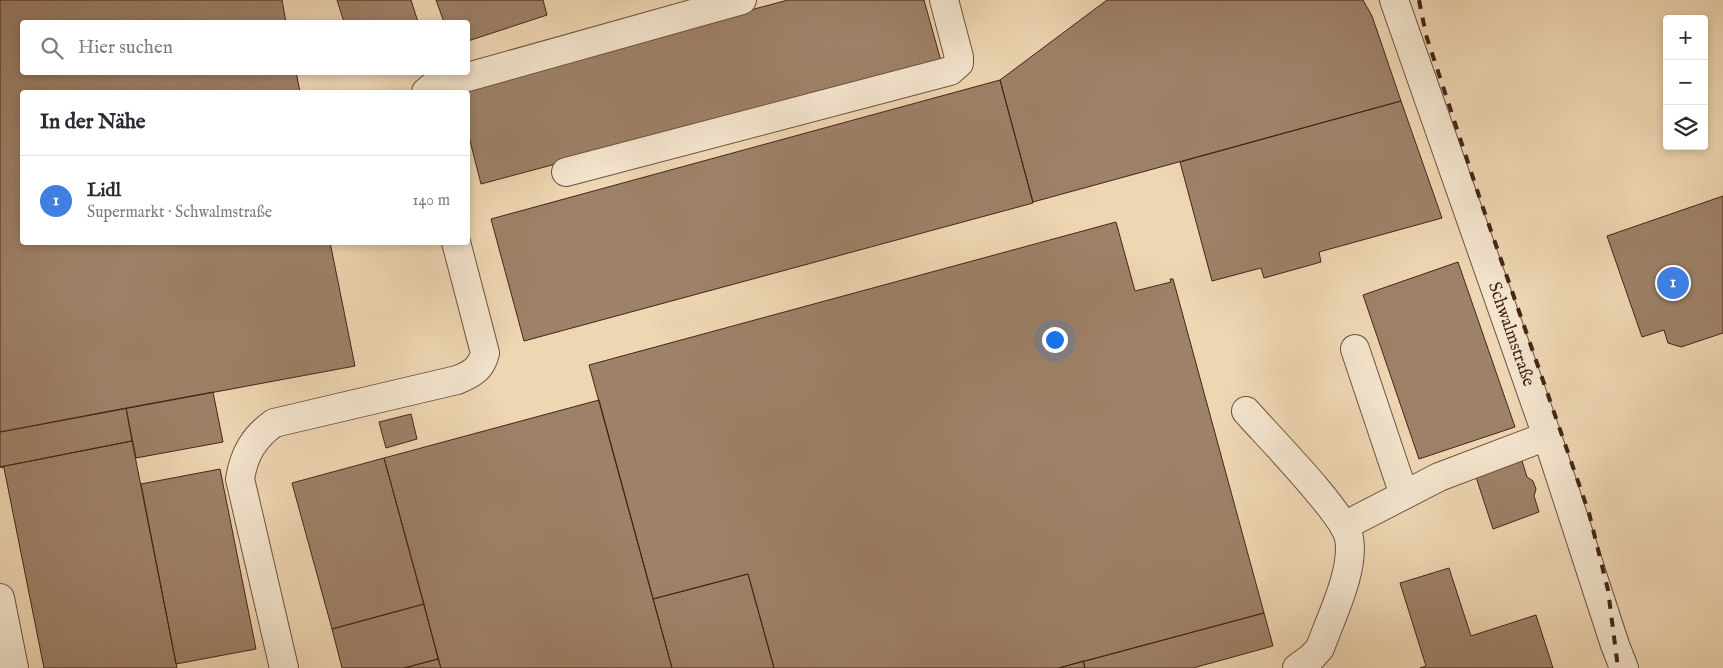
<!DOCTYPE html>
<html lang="de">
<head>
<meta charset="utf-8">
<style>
  body { margin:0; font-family:"IM FELL English",serif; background:#f2f2f3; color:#2b2b33 }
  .controls { position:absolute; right:15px; top:15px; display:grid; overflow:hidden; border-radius:5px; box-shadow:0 2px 8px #0003 }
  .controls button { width:45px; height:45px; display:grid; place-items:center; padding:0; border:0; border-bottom:1px solid #e1e1e2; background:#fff; color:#2b2b33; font:25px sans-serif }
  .you { position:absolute; left:1054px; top:339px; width:18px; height:18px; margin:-12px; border:4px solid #fff; border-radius:50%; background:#1a73e8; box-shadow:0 0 0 8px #1a73e833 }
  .badge { display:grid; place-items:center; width:32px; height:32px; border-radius:50%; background:#8f2418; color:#fff; font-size:16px; font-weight:700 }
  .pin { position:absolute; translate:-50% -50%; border:2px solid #fff; box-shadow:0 1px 5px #0006 }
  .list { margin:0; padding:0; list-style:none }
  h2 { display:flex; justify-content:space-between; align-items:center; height:65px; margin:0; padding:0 20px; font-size:21px }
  h2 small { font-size:16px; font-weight:400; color:#7c7c81 }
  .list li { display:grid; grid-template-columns:32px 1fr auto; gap:15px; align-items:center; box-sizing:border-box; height:90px; padding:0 20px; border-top:1px solid #e1e1e2 }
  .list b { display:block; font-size:19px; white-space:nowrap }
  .list p { margin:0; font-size:16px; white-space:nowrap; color:#7c7c81 }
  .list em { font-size:16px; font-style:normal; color:#7c7c81 }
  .icon { flex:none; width:28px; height:28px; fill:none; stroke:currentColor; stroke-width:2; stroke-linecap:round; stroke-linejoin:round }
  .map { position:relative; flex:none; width:1723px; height:668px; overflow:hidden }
  .search { position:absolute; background:#fff; box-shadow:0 2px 8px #0003; left:20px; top:20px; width:450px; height:55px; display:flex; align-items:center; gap:12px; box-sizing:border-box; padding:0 18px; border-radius:5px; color:#7c7c81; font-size:19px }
  .panel { position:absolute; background:#fff; box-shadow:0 2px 8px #0003; left:20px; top:90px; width:450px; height:155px; border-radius:5px }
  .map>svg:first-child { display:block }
  .building { fill:#9d8168; stroke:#472417 }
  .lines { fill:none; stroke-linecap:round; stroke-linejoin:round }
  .minor-casing { stroke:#70503e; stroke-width:30 }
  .minor { stroke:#f3e4cd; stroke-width:28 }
  .rail { stroke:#472417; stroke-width:4; stroke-dasharray:9 9; stroke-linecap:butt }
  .labels { text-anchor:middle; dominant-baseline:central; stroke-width:4.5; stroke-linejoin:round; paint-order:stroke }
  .street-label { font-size:18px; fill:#472417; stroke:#f3e4cd }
</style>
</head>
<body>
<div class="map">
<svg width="1723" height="668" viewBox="0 0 1723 668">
  <rect width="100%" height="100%" fill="#edd6b2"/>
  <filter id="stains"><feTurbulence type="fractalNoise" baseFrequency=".004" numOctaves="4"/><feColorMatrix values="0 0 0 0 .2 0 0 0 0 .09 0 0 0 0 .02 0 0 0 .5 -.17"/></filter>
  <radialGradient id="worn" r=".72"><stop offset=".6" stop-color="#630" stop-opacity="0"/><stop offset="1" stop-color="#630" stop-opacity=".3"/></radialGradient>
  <!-- building -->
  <path class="building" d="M 0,0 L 282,0 L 286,22 L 22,22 L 22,72 L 296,72 L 300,92 L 22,92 L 22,242 L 330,242 L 355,366 L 0,432 Z
    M 337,0 L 411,0 L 418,22 L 344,22 Z
    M 436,0 L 543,0 L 547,15 L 468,41 L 468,22 L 444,22 Z
    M 788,0 L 924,0 L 941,61 L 481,184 L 468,133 L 468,92 L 456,92 L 455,89 Z
    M 1107,0 L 1363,0 L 1372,16 L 1401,101 L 1033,202 L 1000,80 Z
    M 1000,80 L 1033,203 L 524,341 L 491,219 Z
    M 1401,101 L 1442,218 L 1319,252 L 1321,262 L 1264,278 L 1261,268 L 1212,281 L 1180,162 Z
    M 1723,196 L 1723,333 L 1681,347 L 1668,343 L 1664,330 L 1642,337 L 1607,236 Z
    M 1116,222 L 1135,291 L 1171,282 L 1170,279 L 1173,279 L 1264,613 L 1059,668 L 774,668 L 748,574 L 653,599 L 589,365 Z
    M 1458,262 L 1515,427 L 1419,459 L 1363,295 Z
    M 213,392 L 223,442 L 136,458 L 126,408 Z
    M 599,400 L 672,668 L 441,668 L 384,458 Z
    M 126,408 L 132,441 L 0,467 L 0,432 Z
    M 411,414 L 417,439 L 386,448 L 379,422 Z
    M 132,441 L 177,668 L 44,668 L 4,468 L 0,467 Z
    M 384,458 L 424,604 L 332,629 L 292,483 Z
    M 1522,461 L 1527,477 L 1533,481 L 1536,489 L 1534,496 L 1539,512 L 1493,529 L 1476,477 Z
    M 220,469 L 256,649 L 176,664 L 141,484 Z
    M 1449,568 L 1471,636 L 1536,615 L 1553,668 L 1420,668 L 1426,666 L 1400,583 Z
    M 748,574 L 774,668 L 672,668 L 653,599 Z
    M 424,604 L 438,659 L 404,668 L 342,668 L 332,629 Z
    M 1264,613 L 1273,646 L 1193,668 L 1085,668 L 1083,661 L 1085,661 Z
    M 438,659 L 441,668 L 404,668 Z
    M 1083,661 L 1085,668 L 1059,668 Z"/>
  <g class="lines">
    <defs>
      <g id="minor">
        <path id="s1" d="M 1394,0 L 1547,436 L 1615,645 L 1624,668"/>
        <path d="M 426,92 L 432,87 L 742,0"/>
        <path d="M 566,172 L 950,71 L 959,63 L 959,57 L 944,0"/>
        <path d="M 1355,349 L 1404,495"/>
        <path d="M 1246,411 C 1267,435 1344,513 1349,538 C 1355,570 1331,617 1320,648 L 1312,657 L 1297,668"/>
        <path d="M 1344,526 L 1439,477 L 1547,436"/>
        <path d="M 0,598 L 14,668"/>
        <path d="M 284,668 L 240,479 C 244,454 254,437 274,423 L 457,380 C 472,374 481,369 485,353 L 456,242"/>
      </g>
    </defs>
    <!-- minor casing -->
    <use href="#minor" class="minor-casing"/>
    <!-- minor -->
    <use href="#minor" class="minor"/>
    <!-- rail -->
    <path class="rail" d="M 1419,0 L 1426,35 L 1481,202 L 1589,513 L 1608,590 L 1618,668"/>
  </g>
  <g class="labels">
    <!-- street labels -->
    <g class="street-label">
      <text stroke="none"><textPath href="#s1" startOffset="354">Schwalmstraße</textPath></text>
    </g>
  </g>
  <rect width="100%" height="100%" filter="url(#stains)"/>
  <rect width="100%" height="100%" fill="url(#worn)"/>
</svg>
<div class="controls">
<button>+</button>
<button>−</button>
<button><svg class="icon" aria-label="layers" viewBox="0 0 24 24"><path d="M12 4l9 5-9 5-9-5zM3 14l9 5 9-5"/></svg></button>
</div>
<div class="you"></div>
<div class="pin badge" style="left:1673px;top:283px;background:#3f7fe0">1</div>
<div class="search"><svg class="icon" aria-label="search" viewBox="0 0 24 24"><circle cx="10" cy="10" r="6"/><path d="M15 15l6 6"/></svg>Hier suchen</div>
<section class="panel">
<h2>In der Nähe<small></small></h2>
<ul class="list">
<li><span class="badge" style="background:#3f7fe0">1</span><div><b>Lidl</b><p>Supermarkt · Schwalmstraße</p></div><em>140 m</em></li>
</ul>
</section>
</div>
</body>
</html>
